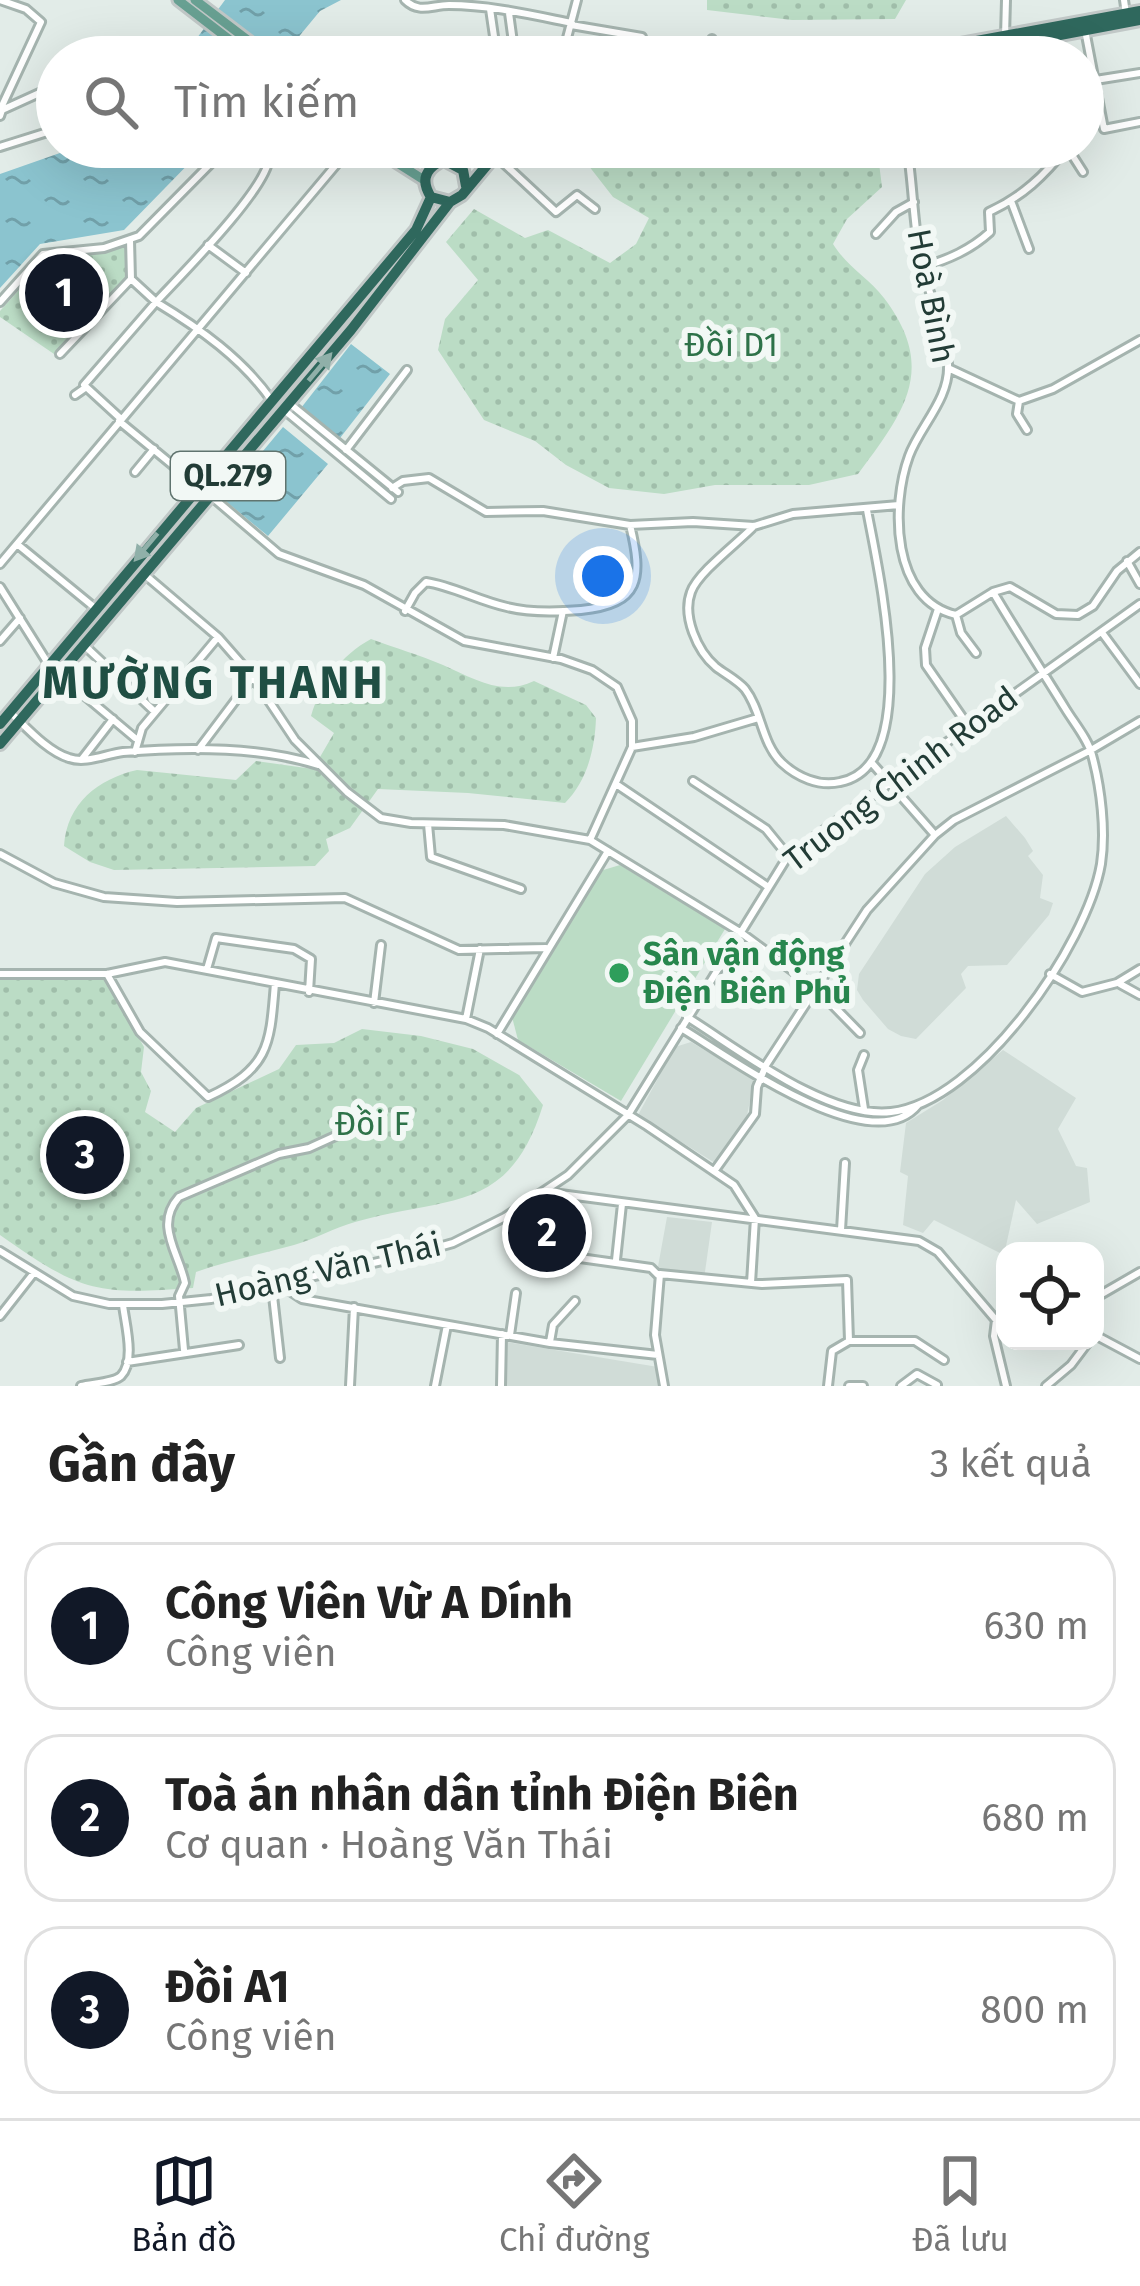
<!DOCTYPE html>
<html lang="vi">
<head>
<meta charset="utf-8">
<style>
  body { margin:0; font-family:"Fira Sans",sans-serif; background:#f2f2f2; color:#222 }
  .controls { position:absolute; right:36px; bottom:36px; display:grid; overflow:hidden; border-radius:24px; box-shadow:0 12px 48px #0002 }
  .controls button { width:108px; height:108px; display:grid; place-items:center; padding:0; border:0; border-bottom:3px solid #e0e0e0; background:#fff; color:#222; font:60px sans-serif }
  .you { position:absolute; left:603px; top:576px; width:42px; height:42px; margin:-30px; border:9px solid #fff; border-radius:50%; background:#1a73e8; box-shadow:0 0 0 18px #1a73e833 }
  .badge { display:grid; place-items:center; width:78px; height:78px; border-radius:50%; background:#111827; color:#fff; font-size:39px; font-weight:700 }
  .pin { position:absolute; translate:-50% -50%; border:6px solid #fff; box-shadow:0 3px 12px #0006 }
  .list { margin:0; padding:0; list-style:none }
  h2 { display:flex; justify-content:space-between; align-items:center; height:156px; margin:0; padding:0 48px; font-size:51px }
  h2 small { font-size:39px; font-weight:400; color:#767676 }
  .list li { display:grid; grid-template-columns:78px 1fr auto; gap:36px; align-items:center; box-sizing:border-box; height:168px; margin:0 24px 24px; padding:0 24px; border:3px solid #e0e0e0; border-radius:36px }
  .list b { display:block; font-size:45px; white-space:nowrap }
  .list p { margin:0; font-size:39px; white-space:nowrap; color:#767676 }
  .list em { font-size:39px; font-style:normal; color:#767676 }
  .icon { flex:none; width:66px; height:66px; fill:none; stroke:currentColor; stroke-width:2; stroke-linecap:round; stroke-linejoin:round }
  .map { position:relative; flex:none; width:1140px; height:1386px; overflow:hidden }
  .search { position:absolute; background:#fff; box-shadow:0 12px 48px #0002; left:36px; right:36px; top:36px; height:132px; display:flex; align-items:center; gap:30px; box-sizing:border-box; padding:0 42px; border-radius:66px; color:#767676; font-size:45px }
  .sheet { height:732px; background:#fff }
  nav { display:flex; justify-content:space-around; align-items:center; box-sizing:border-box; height:168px; border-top:3px solid #e0e0e0; background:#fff; font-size:33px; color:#767676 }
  nav a { display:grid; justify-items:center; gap:6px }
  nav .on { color:#111827 }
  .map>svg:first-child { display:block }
  .built { fill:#d0dcd7 }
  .grass { fill:#bbdcc5 }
  .park { fill:url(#park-dots) }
  .water { fill:url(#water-ripples) }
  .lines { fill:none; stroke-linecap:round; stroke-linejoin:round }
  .minor-casing { stroke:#a5b4af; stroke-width:12 }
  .major-casing { stroke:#c1c8c7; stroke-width:15 }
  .highway-casing { stroke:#c1c8c7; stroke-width:16 }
  .minor { stroke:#fff; stroke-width:6 }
  .major { stroke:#68a092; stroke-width:9 }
  .highway { stroke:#2f685d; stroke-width:10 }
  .oneway { fill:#90b0a9 }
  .leisure-dot { fill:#2e9e5b; stroke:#f2f8f5; stroke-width:4.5 }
  .labels { text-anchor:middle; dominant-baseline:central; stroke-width:12; stroke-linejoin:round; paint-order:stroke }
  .shield { fill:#f2f8f5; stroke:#60746f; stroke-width:3 }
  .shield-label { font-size:30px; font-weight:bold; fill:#223c36 }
  .street-label { font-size:33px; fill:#223c36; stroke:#f2f8f5 }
  .park-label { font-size:33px; fill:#2e7249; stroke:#f2f8f5 }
  .leisure-label { font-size:33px; font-weight:bold; fill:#27864d; stroke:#f2f8f5; text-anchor:start }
  .district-label { font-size:45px; font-weight:bold; letter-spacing:3px; fill:#1f4e43; stroke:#f2f8f5 }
</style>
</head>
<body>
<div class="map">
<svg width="1140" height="1386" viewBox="0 0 1140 1386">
  <defs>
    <pattern id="park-dots" width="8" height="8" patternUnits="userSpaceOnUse" patternTransform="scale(3)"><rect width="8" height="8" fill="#bbdcc5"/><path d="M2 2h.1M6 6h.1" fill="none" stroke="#a0beaa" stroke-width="1.8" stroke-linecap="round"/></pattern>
    <pattern id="water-ripples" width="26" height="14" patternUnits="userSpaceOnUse" patternTransform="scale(3)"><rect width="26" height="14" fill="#8bc4cf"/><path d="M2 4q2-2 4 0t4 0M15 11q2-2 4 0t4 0" fill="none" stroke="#71a0a9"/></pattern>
  </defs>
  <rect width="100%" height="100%" fill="#e2ece8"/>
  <!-- built -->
  <path class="built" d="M 1006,816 L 1025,838 L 1033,851 L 1028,856 L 1043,875 L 1040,898 L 1053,903 L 1049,915 L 1007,965 L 968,966 L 961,974 L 966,988 L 916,1039 L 901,1036 L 888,1029 L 863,1000 L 857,990 L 859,974 L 925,874 L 955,847 Z
    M 691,1042 L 754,1079 L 747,1116 L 715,1163 L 638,1115 L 675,1047 Z
    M 1003,1050 L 1076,1098 L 1058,1129 L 1076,1166 L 1087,1168 L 1090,1202 L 1037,1224 L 1016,1200 L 1004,1255 L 934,1220 L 923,1233 L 903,1225 L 908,1176 L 900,1172 L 906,1123 L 943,1100 Z
    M 547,1200 L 572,1205 L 561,1256 L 516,1247 L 521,1215 Z
    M 667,1217 L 712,1222 L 704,1279 L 657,1272 Z
    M 507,1342 L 658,1367 L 661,1386 L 506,1386 Z"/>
  <!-- grass -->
  <path class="grass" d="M 620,865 L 725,929 L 621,1101 L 518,1040 L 512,1017 L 600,871 Z"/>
  <!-- park -->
  <path class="park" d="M 707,0 L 906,0 L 895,19 L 792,20 L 707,10 Z
    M 657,147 L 877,147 L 882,187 L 847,219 L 833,244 C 848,268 868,277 884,298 C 938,369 904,412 858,474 L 809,485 L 715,485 L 664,494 L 609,488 L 566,465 L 535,441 L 484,420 L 438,350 L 445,319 L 478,280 L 446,242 L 474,209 L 525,238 L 548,230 L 610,263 L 636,244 L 649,218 L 613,197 L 585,161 C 618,142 627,158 657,147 Z
    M 128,247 L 129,275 L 54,354 L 0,317 L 0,311 L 44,262 L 56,256 Z
    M 371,639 C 395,648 420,655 443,665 C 473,678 501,697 534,681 L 586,705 L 596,718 C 595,749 587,781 565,803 L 468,793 L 378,789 L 350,828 L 326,839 L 329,851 L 315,866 L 114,870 L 90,862 L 64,846 C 67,803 98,779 137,770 L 236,780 L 256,761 L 313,769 L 334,733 L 311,716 C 321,683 341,655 371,639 Z
    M 0,978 L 105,979 L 144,1047 L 141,1072 L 151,1091 L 145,1112 L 175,1132 L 196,1108 L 279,1069 L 296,1045 L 334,1043 L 362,1029 L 421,1036 L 473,1049 L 519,1075 L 543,1105 C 509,1216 446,1195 355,1222 C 334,1228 315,1239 294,1245 C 261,1254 228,1261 196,1272 L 193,1288 C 95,1295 81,1292 0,1235 Z"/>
  <!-- water -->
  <path class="water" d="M 225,0 L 341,0 L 320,11 L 282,57 L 183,57 Z
    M 77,147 L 205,147 L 124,230 L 40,244 L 0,288 L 0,174 Z
    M 351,344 L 390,374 L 340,438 L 301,408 Z
    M 283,427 L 328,464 L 268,536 L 223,499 Z"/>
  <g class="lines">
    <defs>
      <path id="minor" d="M 405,0 C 419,14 432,5 449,5 C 490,5 532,15 572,23
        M 1124,0 L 1126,14
        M 490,9 L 497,57
        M 509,13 L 515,57
        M 571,25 L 642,37
        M 1085,30 L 1104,129 L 1140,122
        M 1005,36 L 1006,0
        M 562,57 L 577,0
        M 712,57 L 712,39
        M 57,72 L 57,80
        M 1083,82 L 1140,73
        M 0,110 L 41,22 L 26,9 L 0,0
        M 0,116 L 2,110 L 57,85
        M 0,147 L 57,129
        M 907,147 C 913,183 913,221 920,257 C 927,292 946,328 948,364 C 950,399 920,426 909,456 C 891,505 891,600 956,615 L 993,592 L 1010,587 L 1056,614 L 1078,615 L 1093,606 L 1117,571 L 1140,552
        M 497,157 L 556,212 L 577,195 L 595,209
        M 1011,201 L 1029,249
        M 876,234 L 896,212 L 914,202
        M 208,245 L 246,273
        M 923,267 C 949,259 970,250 990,232 L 989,212 C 1023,196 1044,176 1067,147 L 1083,172
        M 131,279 L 156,302 C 181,275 267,189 269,158 L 255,147
        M 0,302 L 43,254 L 104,248 L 139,236 L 227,147
        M 60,354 L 131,279 L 130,240
        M 948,368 L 1019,401 L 1053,389 L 1140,340
        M 75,395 L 85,388
        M 1019,401 L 1017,414 L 1027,430
        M 289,403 L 398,492
        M 283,409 L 391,499
        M 121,419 L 84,385 L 156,302 C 199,328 243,359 272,401
        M 119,421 L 198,486
        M 346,450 L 407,370
        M 135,472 L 154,449
        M 392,488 L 403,481 L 429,478 L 486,512 L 543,511 L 630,525 L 693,522 L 754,526 L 793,514 L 899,505
        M 211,496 L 279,554 L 364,585 L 464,641 L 561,659 L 592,670 L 617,687 L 632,721 L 632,747 L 590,840
        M 754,526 C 739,542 698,572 691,592 C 682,616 697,651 716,667 C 725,674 737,680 745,689 C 762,711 761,743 782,763 C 797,777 819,787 840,782 C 925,766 877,565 867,510
        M 17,544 L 95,608
        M 1127,561 L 1140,584
        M 0,564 L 351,147
        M 144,574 L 218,637 L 253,677 L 295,740 L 347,792 L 381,818 L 411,823 L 504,825 L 590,840 L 740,932 L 816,988 L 860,1033
        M 0,587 L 49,665
        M 938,609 L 925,648 L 926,665 L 969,727
        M 405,611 L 415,593 L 426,582 C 453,586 479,601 507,607 C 530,613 557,612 581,610 C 641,604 643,578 630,525
        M 956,615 L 961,633 L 976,653
        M 1103,634 L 1140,684
        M 0,641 L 20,618
        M 85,646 L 155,712
        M 553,658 L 563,611
        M 60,675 L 135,738
        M 10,712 C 26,727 48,752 69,758 C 86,764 106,754 123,752 C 185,747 259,746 318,765
        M 632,747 L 694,737 L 758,718
        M 198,750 L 253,677
        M 135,752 L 142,728 L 218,637
        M 82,759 L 113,719
        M 871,762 L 935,835
        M 693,781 L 766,829 L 788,856
        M 616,784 L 767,886
        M 428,824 L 431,857 L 521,889
        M 0,854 L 54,883 L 104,897 L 177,902 L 345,898 L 459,950 L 546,948
        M 207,969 L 216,938 L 294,949 L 311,959 L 309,992
        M 0,974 L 107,974 L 165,962 L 466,1019 L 488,1028 L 647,1126 L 734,1185 L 755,1218 L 751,1283
        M 107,974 L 140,1032 L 208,1097 C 270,1068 270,1045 275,983
        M 1050,974 L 1082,992 L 1117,983 L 1140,969
        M 1120,984 L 1140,995
        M 374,1003 L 381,945
        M 687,1017 C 740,1050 827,1119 891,1112 C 979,1102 1087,945 1101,864 C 1106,831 1101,788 1092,755 C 1088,739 1074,723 1065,708 C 1041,669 1016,631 993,592
        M 466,1019 L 480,949
        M 681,1028 C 728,1056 871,1162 918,1105
        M 497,1034 L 608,851
        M 864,1109 L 858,1070 L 864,1055
        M 715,1170 L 755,1114 L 757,1087 L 766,1065 L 867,910 L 935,835 L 954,820 L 1091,750 L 1140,721
        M 545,1192 L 919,1241 L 938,1252 L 996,1320 L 1005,1325
        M 841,1230 L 845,1163
        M 0,1251 L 73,1296 L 109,1304 L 162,1304 L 211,1299 L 414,1254 L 453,1243 L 505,1217 L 568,1175 L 628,1115 L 788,856 L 1140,604
        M 580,1258 L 651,1268 L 658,1275
        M 616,1260 L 622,1204
        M 281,1285 L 302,1299 L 550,1343 L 658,1355
        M 272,1287 L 280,1358
        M 1095,1298 L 1140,1272
        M 0,1316 L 33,1274
        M 996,1320 L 994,1336 L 1006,1386
        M 510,1335 L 516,1293
        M 1095,1335 L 1140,1359
        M 849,1341 L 915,1341 L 944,1360
        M 550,1342 L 553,1325 L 575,1301
        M 184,1350 L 179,1296 L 185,1283 C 179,1253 154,1225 179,1197 L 279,1154 L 309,1148 L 342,1133
        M 127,1362 L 239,1345
        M 81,1386 C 92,1383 113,1383 121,1376 C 136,1361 125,1323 123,1305
        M 350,1386 L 354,1307
        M 435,1386 L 447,1325
        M 501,1386 L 502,1334
        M 664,1386 L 655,1335 L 660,1274 L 762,1284 L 847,1280 L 849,1341 L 832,1351 L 828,1386
        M 849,1386 L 863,1386
        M 901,1386 L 917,1374 L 937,1385
        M 1046,1386 L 1071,1365 L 1089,1341"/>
      <path id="major" d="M 178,0 L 252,57
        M 195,0 L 270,57
        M 372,147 L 424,180
        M 392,147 L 421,159 L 444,160"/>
      <path id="highway" d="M 889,57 L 1140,11
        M 943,57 L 1140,20
        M 444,160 L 463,170 L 466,186
        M 450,202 L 431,197 C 411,166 448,159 470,147
        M 0,724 L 416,230 L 431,197
        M 0,744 L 351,330 L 450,202 L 462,195 L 502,147"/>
    </defs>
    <!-- minor casing -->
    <use href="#minor" class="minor-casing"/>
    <!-- major casing -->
    <use href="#major" class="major-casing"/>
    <!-- highway casing -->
    <use href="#highway" class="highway-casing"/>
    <!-- minor -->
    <use href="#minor" class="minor"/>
    <!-- major -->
    <use href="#major" class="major"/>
    <!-- highway -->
    <use href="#highway" class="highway"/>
  </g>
  <!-- one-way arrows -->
  <defs><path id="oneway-solid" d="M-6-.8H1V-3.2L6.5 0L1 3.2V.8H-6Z" transform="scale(3)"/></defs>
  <g class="oneway">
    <use href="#oneway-solid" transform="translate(320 367) rotate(-50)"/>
    <use href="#oneway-solid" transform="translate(146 547) rotate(130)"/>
  </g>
  <!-- markers -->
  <circle class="leisure-dot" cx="619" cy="973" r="12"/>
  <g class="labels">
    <!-- shield labels -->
    <rect class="shield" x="171" y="452" width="114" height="48" rx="9"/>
    <g class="shield-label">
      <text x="228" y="476">QL.279</text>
    </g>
    <!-- street labels -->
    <g class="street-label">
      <text transform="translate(931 296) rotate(79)">Hoà Bình</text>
      <text transform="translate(901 779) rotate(-37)">Truong Chinh Road</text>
      <text transform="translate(328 1270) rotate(-13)">Hoàng Văn Thái</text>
    </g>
    <!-- park labels -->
    <g class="park-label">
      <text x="731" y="345">Đồi D1</text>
      <text x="372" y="1124">Đồi F</text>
    </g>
    <!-- leisure labels -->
    <g class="leisure-label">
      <text x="643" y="954">Sân vận động<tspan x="643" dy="38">Điện Biên Phủ</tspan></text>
    </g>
    <!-- district labels -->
    <g class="district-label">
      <text x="214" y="683">MƯỜNG THANH</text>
    </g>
  </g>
</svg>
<div class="controls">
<button><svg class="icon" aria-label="locate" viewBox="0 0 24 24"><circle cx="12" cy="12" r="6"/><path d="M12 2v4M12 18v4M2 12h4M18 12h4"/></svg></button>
</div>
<div class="you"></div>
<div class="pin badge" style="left:64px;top:293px">1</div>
<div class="pin badge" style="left:547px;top:1233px">2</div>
<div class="pin badge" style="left:85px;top:1155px">3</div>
<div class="search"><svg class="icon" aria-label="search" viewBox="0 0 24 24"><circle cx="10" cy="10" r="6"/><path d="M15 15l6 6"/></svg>Tìm kiếm</div>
</div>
<section class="sheet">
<h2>Gần đây<small>3 kết quả</small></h2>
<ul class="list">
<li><span class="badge">1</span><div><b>Công Viên Vừ A Dính</b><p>Công viên</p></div><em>630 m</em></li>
<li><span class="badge">2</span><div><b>Toà án nhân dân tỉnh Điện Biên</b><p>Cơ quan · Hoàng Văn Thái</p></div><em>680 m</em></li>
<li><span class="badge">3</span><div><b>Đồi A1</b><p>Công viên</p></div><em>800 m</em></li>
</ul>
</section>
<nav>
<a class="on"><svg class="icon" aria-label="map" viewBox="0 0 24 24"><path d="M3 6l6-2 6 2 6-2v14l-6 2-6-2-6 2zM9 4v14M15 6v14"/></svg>Bản đồ</a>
<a><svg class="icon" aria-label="directions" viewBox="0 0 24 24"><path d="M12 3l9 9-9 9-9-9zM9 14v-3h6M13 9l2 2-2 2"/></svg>Chỉ đường</a>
<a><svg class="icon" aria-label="saved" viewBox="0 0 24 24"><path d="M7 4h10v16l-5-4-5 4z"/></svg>Đã lưu</a>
</nav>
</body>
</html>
